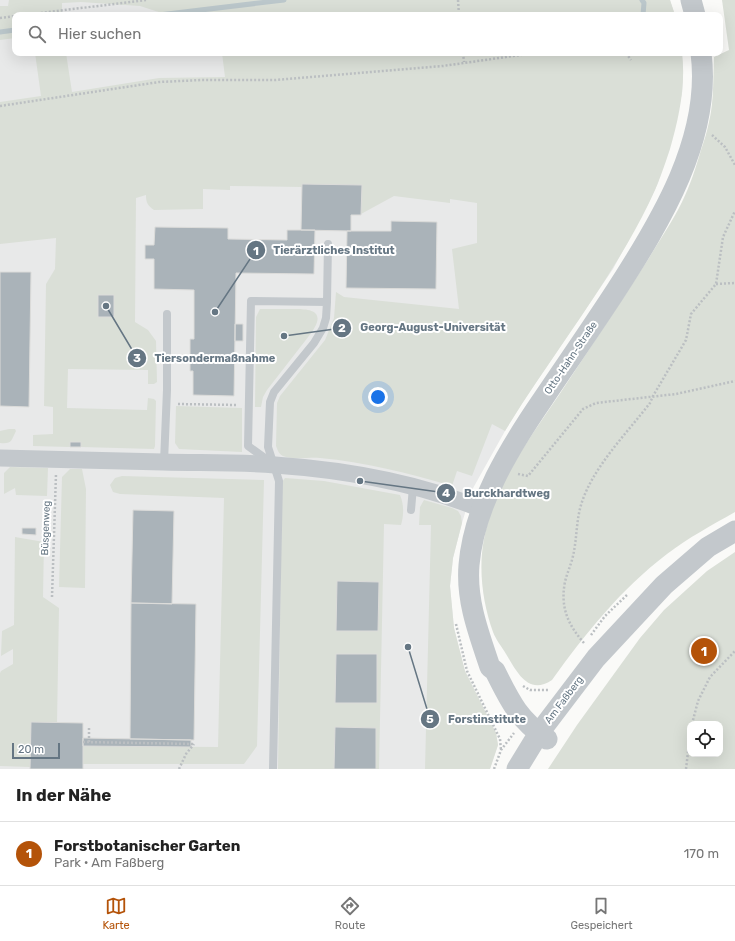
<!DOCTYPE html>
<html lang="de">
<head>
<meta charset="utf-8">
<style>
  body { margin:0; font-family:Rubik,sans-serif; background:#f2f2f2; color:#222 }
  .controls { position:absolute; right:12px; bottom:12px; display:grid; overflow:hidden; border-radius:8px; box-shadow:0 4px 16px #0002 }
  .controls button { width:36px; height:36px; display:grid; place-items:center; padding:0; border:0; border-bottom:1px solid #e0e0e0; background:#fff; color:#222; font:20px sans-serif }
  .scale { position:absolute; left:12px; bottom:10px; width:48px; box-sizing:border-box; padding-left:4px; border:2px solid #657683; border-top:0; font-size:11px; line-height:14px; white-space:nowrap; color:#657683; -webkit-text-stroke:3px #fff; paint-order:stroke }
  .you { position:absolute; left:378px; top:397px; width:14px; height:14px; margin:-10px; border:3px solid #fff; border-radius:50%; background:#1a73e8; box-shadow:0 0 0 6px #1a73e833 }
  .badge { display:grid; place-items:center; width:26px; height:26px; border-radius:50%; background:#b45309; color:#fff; font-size:13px; font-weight:700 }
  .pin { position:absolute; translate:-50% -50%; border:2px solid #fff; box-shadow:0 1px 4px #0006 }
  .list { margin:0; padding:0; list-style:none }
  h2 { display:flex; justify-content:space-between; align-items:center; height:52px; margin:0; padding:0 16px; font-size:17px }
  h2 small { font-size:13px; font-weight:400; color:#767676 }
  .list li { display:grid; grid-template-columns:26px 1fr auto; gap:12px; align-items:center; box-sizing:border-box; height:64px; padding:0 16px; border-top:1px solid #e0e0e0 }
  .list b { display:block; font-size:15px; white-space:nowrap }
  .list p { margin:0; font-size:13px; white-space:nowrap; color:#767676 }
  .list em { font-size:13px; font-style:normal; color:#767676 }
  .icon { flex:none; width:22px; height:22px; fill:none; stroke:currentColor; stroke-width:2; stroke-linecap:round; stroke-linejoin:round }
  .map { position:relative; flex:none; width:735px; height:769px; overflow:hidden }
  .search { position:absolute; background:#fff; box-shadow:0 4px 16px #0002; left:12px; right:12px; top:12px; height:44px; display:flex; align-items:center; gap:10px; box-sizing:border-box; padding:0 14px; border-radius:8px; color:#767676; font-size:15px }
  .sheet { height:116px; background:#fff }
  nav { display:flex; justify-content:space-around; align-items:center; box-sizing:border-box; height:56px; border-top:1px solid #e0e0e0; background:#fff; font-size:11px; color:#767676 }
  nav a { display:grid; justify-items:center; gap:2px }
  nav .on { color:#b45309 }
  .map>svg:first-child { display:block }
  .built { fill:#e8e9e9 }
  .green { fill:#dadfd7; fill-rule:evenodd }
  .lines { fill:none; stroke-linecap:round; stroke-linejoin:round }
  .stream { stroke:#bbc7cb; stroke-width:5 }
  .building { fill:#aab3b9; stroke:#dcdcda }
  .path { stroke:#bbbfc2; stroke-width:2.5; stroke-dasharray:2 2; stroke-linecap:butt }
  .service { stroke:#c3c8cc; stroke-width:8 }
  .minor { stroke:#c3c8cc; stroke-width:17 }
  .tertiary { stroke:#c3c8cc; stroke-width:21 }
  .labels { text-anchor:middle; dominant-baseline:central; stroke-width:4; stroke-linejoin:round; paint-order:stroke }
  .street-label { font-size:10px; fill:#657683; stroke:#fff }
  .leader { fill:none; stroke:#657683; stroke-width:1.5 }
  .callout-dot { fill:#657683; stroke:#fff; stroke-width:1.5 }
  .mark-label { font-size:12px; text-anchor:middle; font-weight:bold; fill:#fff }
  .callout-label { font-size:11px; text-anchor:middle; font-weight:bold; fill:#657683; stroke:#fff; stroke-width:4; stroke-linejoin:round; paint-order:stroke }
</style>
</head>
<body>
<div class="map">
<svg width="735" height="769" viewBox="0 0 735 769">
  <rect width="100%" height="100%" fill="#fafaf8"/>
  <!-- built -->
  <path class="built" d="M 0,0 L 670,0 L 675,15 L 15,15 L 15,53 L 682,53 L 683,76 L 682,94 L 658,183 L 649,202 L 613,269 L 522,403 L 505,431 L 472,490 L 462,523 L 453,558 L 450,586 L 454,628 L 465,671 L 496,733 L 498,745 L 490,769 L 0,769 Z"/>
  <!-- green -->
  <path class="green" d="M 9,0 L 670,0 L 675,15 L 168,15 L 140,6 L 81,2 L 62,3 L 62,15 L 15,15 L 15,38 L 0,40 L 0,6 L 8,6 Z
    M 722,0 L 735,0 L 735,512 C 712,525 688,538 667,554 C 621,589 585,634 552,680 C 528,696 517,672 506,654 C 502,647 496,640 493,632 C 483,604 478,570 484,539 C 494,486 529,439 559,395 C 589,349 620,304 649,258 C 660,239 673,221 682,202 C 690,186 696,167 701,150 C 704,141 707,132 709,122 C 714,101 713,78 714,57 L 729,50 Z
    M 35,53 L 66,53 L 72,92 L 159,78 L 225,77 L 222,53 L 682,53 C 686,85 679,118 670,149 C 664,167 658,185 649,203 C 610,283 552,354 505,431 L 492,424 L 472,476 L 457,471 L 452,486 C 409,473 364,462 320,458 C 310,457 291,460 283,456 C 279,454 278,451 276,446 L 277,403 L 280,396 L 325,340 L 334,318 L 336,292 L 344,297 L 459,309 L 452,249 L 477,243 L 477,203 L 450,199 L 450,203 L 394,196 L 361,214 L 362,185 L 302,184 L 302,187 L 230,186 L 230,190 L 203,189 L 203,209 L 154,210 C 148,206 146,203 146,195 L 136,198 L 135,322 L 148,330 L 156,341 L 157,382 L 154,384 L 148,384 L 148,370 L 68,369 L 67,408 L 147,410 L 148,398 L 154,399 L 156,401 L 155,446 L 154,449 L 81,447 L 81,442 L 71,442 L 70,447 L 33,446 L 33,435 L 53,434 L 53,407 L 44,406 L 46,284 L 55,269 L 56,238 L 0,244 L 0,102 L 41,96 Z
    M 260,309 C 270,309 279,309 289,309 C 306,309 328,308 312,332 L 267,390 L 263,397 L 261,407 L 255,407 L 256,317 Z
    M 176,406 L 242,408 L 242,452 L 179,449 L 175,443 Z
    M 9,429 L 15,429 L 16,431 C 11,441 12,444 0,443 L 0,431 Z
    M 10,467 L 48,468 L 47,496 L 16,495 L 15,488 L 4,494 L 4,473 Z
    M 70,469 L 82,469 L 86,489 L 85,588 L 59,587 L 62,477 Z
    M 122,476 L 264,480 L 257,746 L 244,764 L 83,764 L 83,746 L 218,747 L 224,498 L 120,494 L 113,492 L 110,485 L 115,478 Z
    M 285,478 L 324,481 L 400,495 C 404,504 404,515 401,525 L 384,524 L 379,769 L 278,769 L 282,482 Z
    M 424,500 L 452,508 L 458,511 L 461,516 L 462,523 L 453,558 L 450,586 L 454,628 L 465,671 L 496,733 L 498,745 L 490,769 L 425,769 L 431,525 L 419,525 L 420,507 Z
    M 15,537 L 44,542 L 43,597 L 59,608 L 57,723 L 31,722 L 30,767 L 0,766 L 0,673 L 1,671 L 13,664 L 13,649 L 1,656 L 2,631 L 14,625 Z
    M 735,552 L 735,769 L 548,769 L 577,725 L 640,638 L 664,610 L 707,571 ZM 690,724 L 720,724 L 720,754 L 690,754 Z"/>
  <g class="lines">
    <!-- stream -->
    <path class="stream" d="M 642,0 L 644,3 L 643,15
      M 159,15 L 284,0
      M 0,32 L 15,30"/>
  </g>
  <!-- building -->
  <path class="building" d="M 302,184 L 362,185 L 361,215 L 351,215 L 351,231 L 301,230 Z
    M 391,221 L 437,222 L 436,289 L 346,288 L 347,231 L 391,231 Z
    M 155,227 L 228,228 L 228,239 L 287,240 L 287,230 L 315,230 L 314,274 L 236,273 L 234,396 L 193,395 L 193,371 L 190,371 L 190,339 L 194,339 L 194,290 L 154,289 L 154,259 L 145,259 L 145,245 L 154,245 Z
    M 0,272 L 31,272 L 29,407 L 0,406 Z
    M 98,295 L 114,295 L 114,317 L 98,317 Z
    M 235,324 L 243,324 L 243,341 L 235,341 Z
    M 70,442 L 81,442 L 81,447 L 70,447 Z
    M 133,510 L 174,511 L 172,604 L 131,603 Z
    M 22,528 L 36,528 L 36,535 L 22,534 Z
    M 337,581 L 379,582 L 378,631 L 336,631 Z
    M 131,603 L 196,604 L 194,740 L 130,739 Z
    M 336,654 L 377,654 L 377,703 L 335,703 Z
    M 31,722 L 83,723 L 83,769 L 30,769 Z
    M 335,727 L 376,728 L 376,769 L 334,769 Z
    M 83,738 L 191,740 L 191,747 L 83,746 Z"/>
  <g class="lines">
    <!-- path -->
    <path class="path" d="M 458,0 L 459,15
      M 25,15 L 146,0
      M 0,18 L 15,16
      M 463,53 L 464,62
      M 626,53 L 631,60
      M 0,106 L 159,82 L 202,80 L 275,80 L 443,66 L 534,53
      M 712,135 L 725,147 L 735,165
      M 716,284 L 735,283
      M 178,404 L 237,405
      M 518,474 L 528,476 L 583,409 L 596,403 L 676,394 L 735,381
      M 52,597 L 56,474
      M 456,624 L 467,671 L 500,739 L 501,750
      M 591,635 L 605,616 L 628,594
      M 584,643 C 568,625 560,607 565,582 C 567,573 571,565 573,556 C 577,539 576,522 581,505 C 592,468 627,433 650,403 L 653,396 L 686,340 L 691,314 L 716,284 L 723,237 L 735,211
      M 523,686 L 530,690 L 548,690
      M 692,724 L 698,701 L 710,677 L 735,651
      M 83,742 L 194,744
      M 89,742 L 89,726
      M 179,769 L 186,754 L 194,744
      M 494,769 L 501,750 L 514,733
      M 686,769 L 690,735"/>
    <!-- service -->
    <path class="service" d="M 269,461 L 248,446 L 251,301 L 327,302
      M 164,462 L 167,390 L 167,314
      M 411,510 L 413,487
      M 273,769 L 279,481 L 268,447 L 270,402 L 274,392 L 314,343 L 323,328 L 326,318 L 327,302 L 328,244"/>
    <!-- minor -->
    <path class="minor" d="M 0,458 C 54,459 109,461 163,462 C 200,463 238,462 275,465 C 346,470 416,482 481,509"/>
    <!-- tertiary -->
    <path class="tertiary" d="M 691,0 L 695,15
      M 547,739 C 518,719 510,701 495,671 L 490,667 C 479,634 466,601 469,565 C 474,505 510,447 543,399 C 568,362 593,326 617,289 C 661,221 712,137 701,53
      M 517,769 L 539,733 L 596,658 L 664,585 L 708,547 L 735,531"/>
  </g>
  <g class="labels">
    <!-- street labels -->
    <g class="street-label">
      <text transform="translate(571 358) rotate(-56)">Otto-Hahn-Straße</text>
      <text transform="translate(46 528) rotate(-88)">Büsgenweg</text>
      <text transform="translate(564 700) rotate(-53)">Am Faßberg</text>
    </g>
  </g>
  <!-- callouts -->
  <path class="leader" d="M215 312L256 250M284 336L342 328M106 306L137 358M360 481L446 493M408 647L430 719"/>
  <g class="callout-dot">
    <circle cx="215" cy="312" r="4"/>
    <circle cx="284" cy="336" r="4"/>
    <circle cx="106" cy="306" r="4"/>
    <circle cx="360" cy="481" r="4"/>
    <circle cx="408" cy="647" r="4"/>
    <circle cx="256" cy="250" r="10"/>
    <circle cx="342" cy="328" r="10"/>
    <circle cx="137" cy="358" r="10"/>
    <circle cx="446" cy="493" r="10"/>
    <circle cx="430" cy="719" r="10"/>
  </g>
  <g class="mark-label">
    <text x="256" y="255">1</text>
    <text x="342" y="332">2</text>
    <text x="137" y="362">3</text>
    <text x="446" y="497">4</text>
    <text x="430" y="723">5</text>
  </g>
  <g class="callout-label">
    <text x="334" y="254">Tierärztliches Institut</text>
    <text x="433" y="331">Georg-August-Universität</text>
    <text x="215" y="362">Tiersondermaßnahme</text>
    <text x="507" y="497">Burckhardtweg</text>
    <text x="487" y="723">Forstinstitute</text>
  </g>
</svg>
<div class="controls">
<button><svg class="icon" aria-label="locate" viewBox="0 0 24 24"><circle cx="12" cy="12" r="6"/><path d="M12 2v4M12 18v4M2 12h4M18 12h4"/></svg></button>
</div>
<div class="scale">20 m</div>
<div class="you"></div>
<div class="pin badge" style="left:704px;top:651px">1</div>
<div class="search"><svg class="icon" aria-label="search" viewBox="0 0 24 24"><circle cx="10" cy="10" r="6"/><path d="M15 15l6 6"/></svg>Hier suchen</div>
</div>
<section class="sheet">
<h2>In der Nähe<small></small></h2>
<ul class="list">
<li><span class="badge">1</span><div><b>Forstbotanischer Garten</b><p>Park · Am Faßberg</p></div><em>170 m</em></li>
</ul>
</section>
<nav>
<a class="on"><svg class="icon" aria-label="map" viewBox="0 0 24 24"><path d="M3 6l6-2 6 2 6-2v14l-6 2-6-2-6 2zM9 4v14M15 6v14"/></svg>Karte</a>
<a><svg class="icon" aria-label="directions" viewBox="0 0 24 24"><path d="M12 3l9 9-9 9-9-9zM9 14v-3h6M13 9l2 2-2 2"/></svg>Route</a>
<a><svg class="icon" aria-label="saved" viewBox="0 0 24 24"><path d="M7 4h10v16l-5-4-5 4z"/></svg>Gespeichert</a>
</nav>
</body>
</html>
